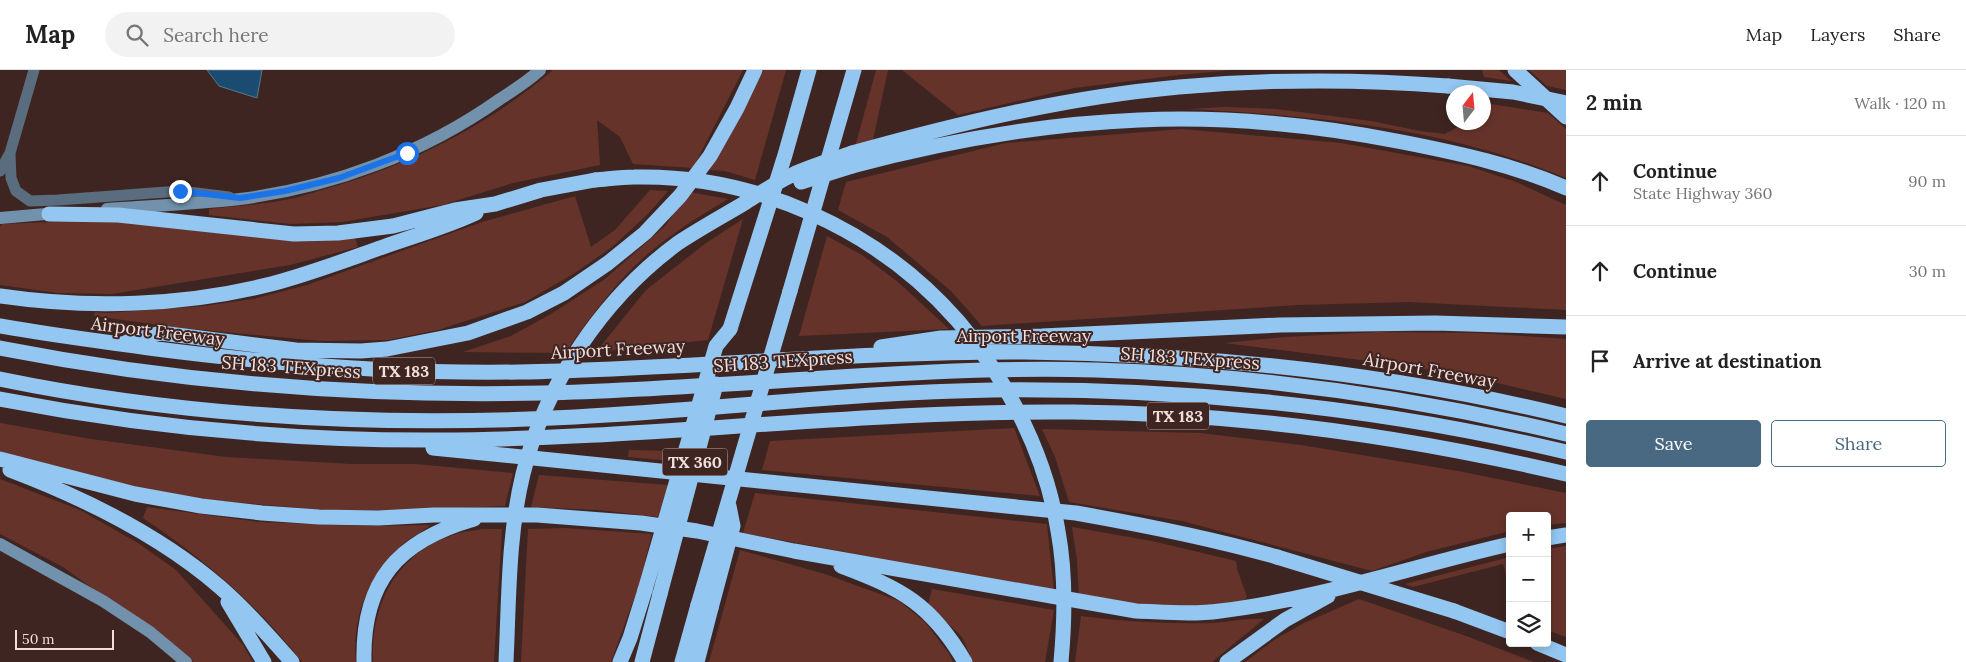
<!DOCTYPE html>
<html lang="en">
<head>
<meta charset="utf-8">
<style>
  body { margin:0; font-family:Lora,serif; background:#f2f2f2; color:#222 }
  .controls { position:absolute; right:15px; bottom:15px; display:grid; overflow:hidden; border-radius:5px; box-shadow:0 2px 8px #0003 }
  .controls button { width:45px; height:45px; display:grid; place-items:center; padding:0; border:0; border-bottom:1px solid #e0e0e0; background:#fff; color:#222; font:25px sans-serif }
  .compass { position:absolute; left:1446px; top:15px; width:45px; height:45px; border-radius:50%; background:#fff; box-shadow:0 2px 8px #0003; rotate:16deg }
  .scale { position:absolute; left:15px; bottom:12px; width:99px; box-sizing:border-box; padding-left:5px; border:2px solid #f1dfdc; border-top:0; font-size:14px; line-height:18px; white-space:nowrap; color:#f1dfdc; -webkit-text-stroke:4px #3f2521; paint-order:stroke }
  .stop { position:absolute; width:15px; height:15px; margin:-11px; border:4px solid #1a73e8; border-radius:50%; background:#fff }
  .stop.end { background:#1a73e8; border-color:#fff; box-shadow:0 1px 5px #0008 }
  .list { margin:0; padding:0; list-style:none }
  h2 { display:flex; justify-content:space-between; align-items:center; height:65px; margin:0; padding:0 20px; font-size:21px }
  h2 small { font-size:16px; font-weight:400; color:#767676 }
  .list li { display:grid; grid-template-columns:32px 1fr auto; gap:15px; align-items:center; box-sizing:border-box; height:90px; padding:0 20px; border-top:1px solid #e0e0e0 }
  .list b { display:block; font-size:19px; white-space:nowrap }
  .list p { margin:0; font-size:16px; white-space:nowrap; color:#767676 }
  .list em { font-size:16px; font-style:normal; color:#767676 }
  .actions { display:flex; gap:10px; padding:15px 20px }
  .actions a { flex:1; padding:11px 0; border:1px solid #496982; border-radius:5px; text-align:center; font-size:18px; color:#496982 }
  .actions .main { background:#496982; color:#fff }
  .icon { flex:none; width:28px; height:28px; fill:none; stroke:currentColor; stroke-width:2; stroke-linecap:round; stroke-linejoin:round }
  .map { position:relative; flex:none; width:1566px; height:592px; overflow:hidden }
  header { display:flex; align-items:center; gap:30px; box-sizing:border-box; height:70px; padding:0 25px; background:#fff; border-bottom:1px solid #e0e0e0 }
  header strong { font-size:24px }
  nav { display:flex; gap:28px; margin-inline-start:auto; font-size:18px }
  .search { width:350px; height:45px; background:#f2f2f2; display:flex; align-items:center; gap:12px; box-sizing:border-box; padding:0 18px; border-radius:28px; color:#767676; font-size:19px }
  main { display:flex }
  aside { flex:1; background:#fff }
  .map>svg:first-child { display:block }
  .grass { fill:#66332b }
  .water { fill:#1a4b70; stroke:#5a7790 }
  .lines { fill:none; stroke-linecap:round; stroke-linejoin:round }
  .minor { stroke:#596d7e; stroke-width:11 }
  .secondary { stroke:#7191ac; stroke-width:12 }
  .motorway { stroke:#93c6f0; stroke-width:15 }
  .motorway-bridge { stroke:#93c6f0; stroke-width:15 }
  .route { stroke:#1a73e8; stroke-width:6 }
  .labels { text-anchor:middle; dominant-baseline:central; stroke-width:4; stroke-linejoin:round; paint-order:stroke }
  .shield { fill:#3f2521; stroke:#bca7a4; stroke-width:1 }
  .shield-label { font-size:16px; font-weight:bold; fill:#f1dfdc }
  .street-label { font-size:18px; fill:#f1dfdc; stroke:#3f2521 }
</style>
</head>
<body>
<header>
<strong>Map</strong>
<div class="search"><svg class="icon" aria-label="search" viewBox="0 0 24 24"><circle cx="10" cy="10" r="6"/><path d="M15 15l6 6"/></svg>Search here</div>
<nav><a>Map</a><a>Layers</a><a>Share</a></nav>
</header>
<main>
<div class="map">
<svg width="1566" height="592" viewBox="0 0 1566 592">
  <rect width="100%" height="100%" fill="#3f2521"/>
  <!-- grass -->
  <path class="grass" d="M 553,0 L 743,0 L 693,98 L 633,94 L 620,67 L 597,50 L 600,95 L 513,113 L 442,135 L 342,152 L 291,154 L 209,145 L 209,139 C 234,136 260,135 284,130 C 298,128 311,123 325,119 C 407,96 488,56 553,0 Z
    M 764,0 L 786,0 L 755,110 L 725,101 L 709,100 Z
    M 876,0 L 888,0 L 873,70 L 855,77 Z
    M 902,0 L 1232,0 L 1179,5 L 1074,18 L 958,45 Z
    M 1482,0 L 1499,0 L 1511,11 L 1484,7 Z
    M 1529,0 L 1566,0 L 1566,20 L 1547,16 Z
    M 1484,33 L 1548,43 L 1566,59 L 1566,108 C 1447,58 1315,45 1187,39 L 1226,37 L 1276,39 L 1371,51 L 1420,61 L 1445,64 L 1465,53 L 1484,52 Z
    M 1182,59 L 1341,73 L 1468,96 L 1516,112 L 1566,135 L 1566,240 L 1409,232 L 1298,235 L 982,256 L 951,221 L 887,167 L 838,140 L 846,112 L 1006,73 Z
    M 650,120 L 668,121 L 647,145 L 612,177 L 575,203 L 525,232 L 438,260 L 388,270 L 321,271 L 181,258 L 94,246 L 95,242 L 106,243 L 204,236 L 253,229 L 307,215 L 482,152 L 575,126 L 591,177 L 615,160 Z
    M 689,122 L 728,129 C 691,151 653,175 624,207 C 602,231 584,256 565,283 L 463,282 L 511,266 L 551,244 L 605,209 L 665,156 Z
    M 743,149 L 708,270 L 596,282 L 646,220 L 706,173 Z
    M 106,150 L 355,168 L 358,177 L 290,195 L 112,224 L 58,223 L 0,215 L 0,157 L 2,154 Z
    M 827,166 L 862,185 L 898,212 L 949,259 L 799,266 Z
    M 1378,262 L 1480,263 L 1566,269 L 1566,329 L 1476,308 L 1402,295 L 1224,273 L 1285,267 Z
    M 0,353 L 91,369 L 226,387 L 351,394 L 415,394 L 513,403 L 505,436 L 409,440 L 326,440 L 196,429 L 115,413 L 47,396 L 0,381 Z
    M 1014,358 L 1040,426 L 762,400 L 770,371 Z
    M 1042,359 L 1200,363 L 1301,375 L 1458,401 L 1566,423 L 1566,453 L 1547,455 L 1547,446 L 1510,446 L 1510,461 L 1426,482 L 1372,501 L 1182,451 L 1069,432 L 1055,387 Z
    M 629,380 L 675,381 L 673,391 L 628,387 Z
    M 539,405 L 668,415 L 658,447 L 599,440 L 531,437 Z
    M 0,409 L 80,440 L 138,473 L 176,500 L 243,575 L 253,592 L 194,592 L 63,497 L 0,464 Z
    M 755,423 L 1047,454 L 1054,521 L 743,463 Z
    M 147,437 L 259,452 L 370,456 L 431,455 C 424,460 416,465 408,470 C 371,498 351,546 356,592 L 302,592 C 257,534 204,489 143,448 Z
    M 1072,457 L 1152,471 L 1236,491 L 1237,499 L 1247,527 L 1243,532 L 1222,536 L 1160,538 L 1079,527 L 1077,490 Z
    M 565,458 L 652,464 L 639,515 L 611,592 L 521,592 L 528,459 Z
    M 482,459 L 502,459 L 494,592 L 373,592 C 370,534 398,481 456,464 C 464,461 474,461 482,459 Z
    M 1566,476 L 1566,567 L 1547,560 L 1547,479 Z
    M 740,480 L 825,504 L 899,531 L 925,552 L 950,585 L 953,592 L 709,592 Z
    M 1510,487 L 1510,520 L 1503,494 L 1413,517 L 1405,514 Z
    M 932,519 L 1054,540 L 1045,592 L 973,592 L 962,567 L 928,534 Z
    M 1359,529 L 1469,567 L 1534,592 L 1245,592 L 1274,570 L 1304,553 Z
    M 1081,546 C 1125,552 1169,554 1213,553 C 1231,552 1245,548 1264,549 L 1212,592 L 1075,592 Z"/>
  <!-- water -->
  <path class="water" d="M 207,0 L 262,0 L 257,28 L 219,16 Z"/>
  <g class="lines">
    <!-- minor -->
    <path class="minor" d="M 10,83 L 11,108 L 16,121 L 30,131 L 58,130 L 180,121 L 229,127
      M 0,101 L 10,83 L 34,0"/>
    <!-- secondary -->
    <path class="secondary" d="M 107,139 C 151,136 196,134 240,129 C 333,117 424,83 500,29 C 514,20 528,11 540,0
      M 0,148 L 57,143
      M 0,474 L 103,531 L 150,562 L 186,592"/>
    <!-- motorway -->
    <path class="motorway" d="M 1515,0 L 1566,47
      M 852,83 C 959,53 1068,27 1179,17 C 1269,9 1358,9 1448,16
      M 852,96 C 946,71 1041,54 1139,50 C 1227,46 1316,55 1402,72 C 1458,83 1514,95 1566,118
      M 49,144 L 118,145 L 294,164 L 338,163 L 393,156 L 455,140 L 495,134 L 541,120 L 595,110
      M 790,221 L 854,0
      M 0,226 C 89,239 184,236 271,214 C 309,204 346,190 383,177 C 414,166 446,157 476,143
      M 0,256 C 49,265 99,271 149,278 C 272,294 395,304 519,302 C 688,299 856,281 1025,282 C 1207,284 1389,303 1566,346
      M 730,259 L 785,85 L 809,0
      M 127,272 L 161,263 L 296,280 L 361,281 L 387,279 L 468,263 L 527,242 L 564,223 L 608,193 L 645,163 L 680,126 L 710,86 L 737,38 L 755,0
      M 881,277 L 941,268 L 1042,266 L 1280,255 L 1435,253 L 1566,257
      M 0,278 C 179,313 361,327 543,323 C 728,319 911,295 1096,300 C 1254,305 1412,327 1566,364
      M 0,309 C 189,348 383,357 575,347 C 714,340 853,322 993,320 C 1186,318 1378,337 1566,382
      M 0,329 C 145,357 293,371 440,370 C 651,369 861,340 1073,342 C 1238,343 1405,366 1566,404
      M 433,378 L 1076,443 C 1144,455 1211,468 1277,487
      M 0,389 L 135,424 L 201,436 L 262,443 L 319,447 L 378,448 L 434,445 L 537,445 L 641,453 L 697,461 L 794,481 L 1136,541 C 1164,542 1192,545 1220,541 C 1319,529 1413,496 1510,474
      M 10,400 C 84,428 160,465 221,518 C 247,541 269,566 292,592
      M 1547,468 L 1566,465
      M 841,496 C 902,519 931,534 965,592
      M 228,532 L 264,592
      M 1454,541 L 1510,562
      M 1537,573 L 1566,585
      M 364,592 C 362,512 397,471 474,449
      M 620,592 L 630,568 L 645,520
      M 642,592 L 660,524
      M 682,592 L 698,535
      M 697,592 L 711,538
      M 1227,592 L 1285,550 L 1328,526"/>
    <!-- motorway-bridge -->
    <path class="motorway-bridge" d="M 1448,16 L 1513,22 L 1566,33
      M 595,110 C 608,109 621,107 634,107 C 755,104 877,159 957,250 C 971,266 984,285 996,303 C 1026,351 1049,405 1058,461 C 1066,504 1065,548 1061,592
      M 801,112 L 852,96
      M 1277,487 L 1454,541
      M 645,520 L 716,276 L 730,259
      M 660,524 L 716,314
      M 698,535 L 790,221
      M 711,538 L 733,456 L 729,436
      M 506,592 C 509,530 508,465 523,404 C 545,314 603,228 678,173 C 699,159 721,147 743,134 C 759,124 775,113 792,105 C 811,96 832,90 852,83"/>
  </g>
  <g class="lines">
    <!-- route -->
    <path class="route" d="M 180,121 L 240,128 L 285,121 L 339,108 L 407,83"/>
  </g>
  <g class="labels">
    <!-- shield labels -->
    <g class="shield">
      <rect x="373" y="287.5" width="62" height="27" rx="4"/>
      <rect x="1147" y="332.5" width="62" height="27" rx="4"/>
      <rect x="662.5" y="378.5" width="65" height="27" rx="4"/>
    </g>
    <g class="shield-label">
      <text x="404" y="301">TX 183</text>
      <text x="1178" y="346">TX 183</text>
      <text x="695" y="392">TX 360</text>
    </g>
    <!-- street labels -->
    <g class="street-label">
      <text transform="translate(158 261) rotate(7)">Airport Freeway</text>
      <text x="1024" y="265">Airport Freeway</text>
      <text transform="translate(618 279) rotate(-3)">Airport Freeway</text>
      <text transform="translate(1190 288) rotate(4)">SH 183 TEXpress</text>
      <text transform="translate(783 291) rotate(-4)">SH 183 TEXpress</text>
      <text transform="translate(291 297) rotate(4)">SH 183 TEXpress</text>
      <text transform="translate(1430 300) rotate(10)">Airport Freeway</text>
    </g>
  </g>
</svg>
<div class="controls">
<button>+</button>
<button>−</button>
<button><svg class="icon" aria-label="layers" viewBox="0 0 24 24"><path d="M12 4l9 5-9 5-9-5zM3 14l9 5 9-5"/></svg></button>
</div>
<svg class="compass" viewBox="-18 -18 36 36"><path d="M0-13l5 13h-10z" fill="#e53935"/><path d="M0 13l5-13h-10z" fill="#767676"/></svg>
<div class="scale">50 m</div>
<div class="stop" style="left:407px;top:83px"></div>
<div class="stop end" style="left:180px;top:121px"></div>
</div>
<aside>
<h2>2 min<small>Walk · 120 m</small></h2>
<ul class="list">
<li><svg class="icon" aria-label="ahead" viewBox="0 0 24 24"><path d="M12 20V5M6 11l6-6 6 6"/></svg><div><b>Continue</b><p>State Highway 360</p></div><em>90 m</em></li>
<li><svg class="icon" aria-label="ahead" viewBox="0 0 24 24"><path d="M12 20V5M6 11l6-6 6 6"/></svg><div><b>Continue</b></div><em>30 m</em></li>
<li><svg class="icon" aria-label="arrive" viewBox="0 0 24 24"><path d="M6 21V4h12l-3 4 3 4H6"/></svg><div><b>Arrive at destination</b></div></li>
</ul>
<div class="actions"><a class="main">Save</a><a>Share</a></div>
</aside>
</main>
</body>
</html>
